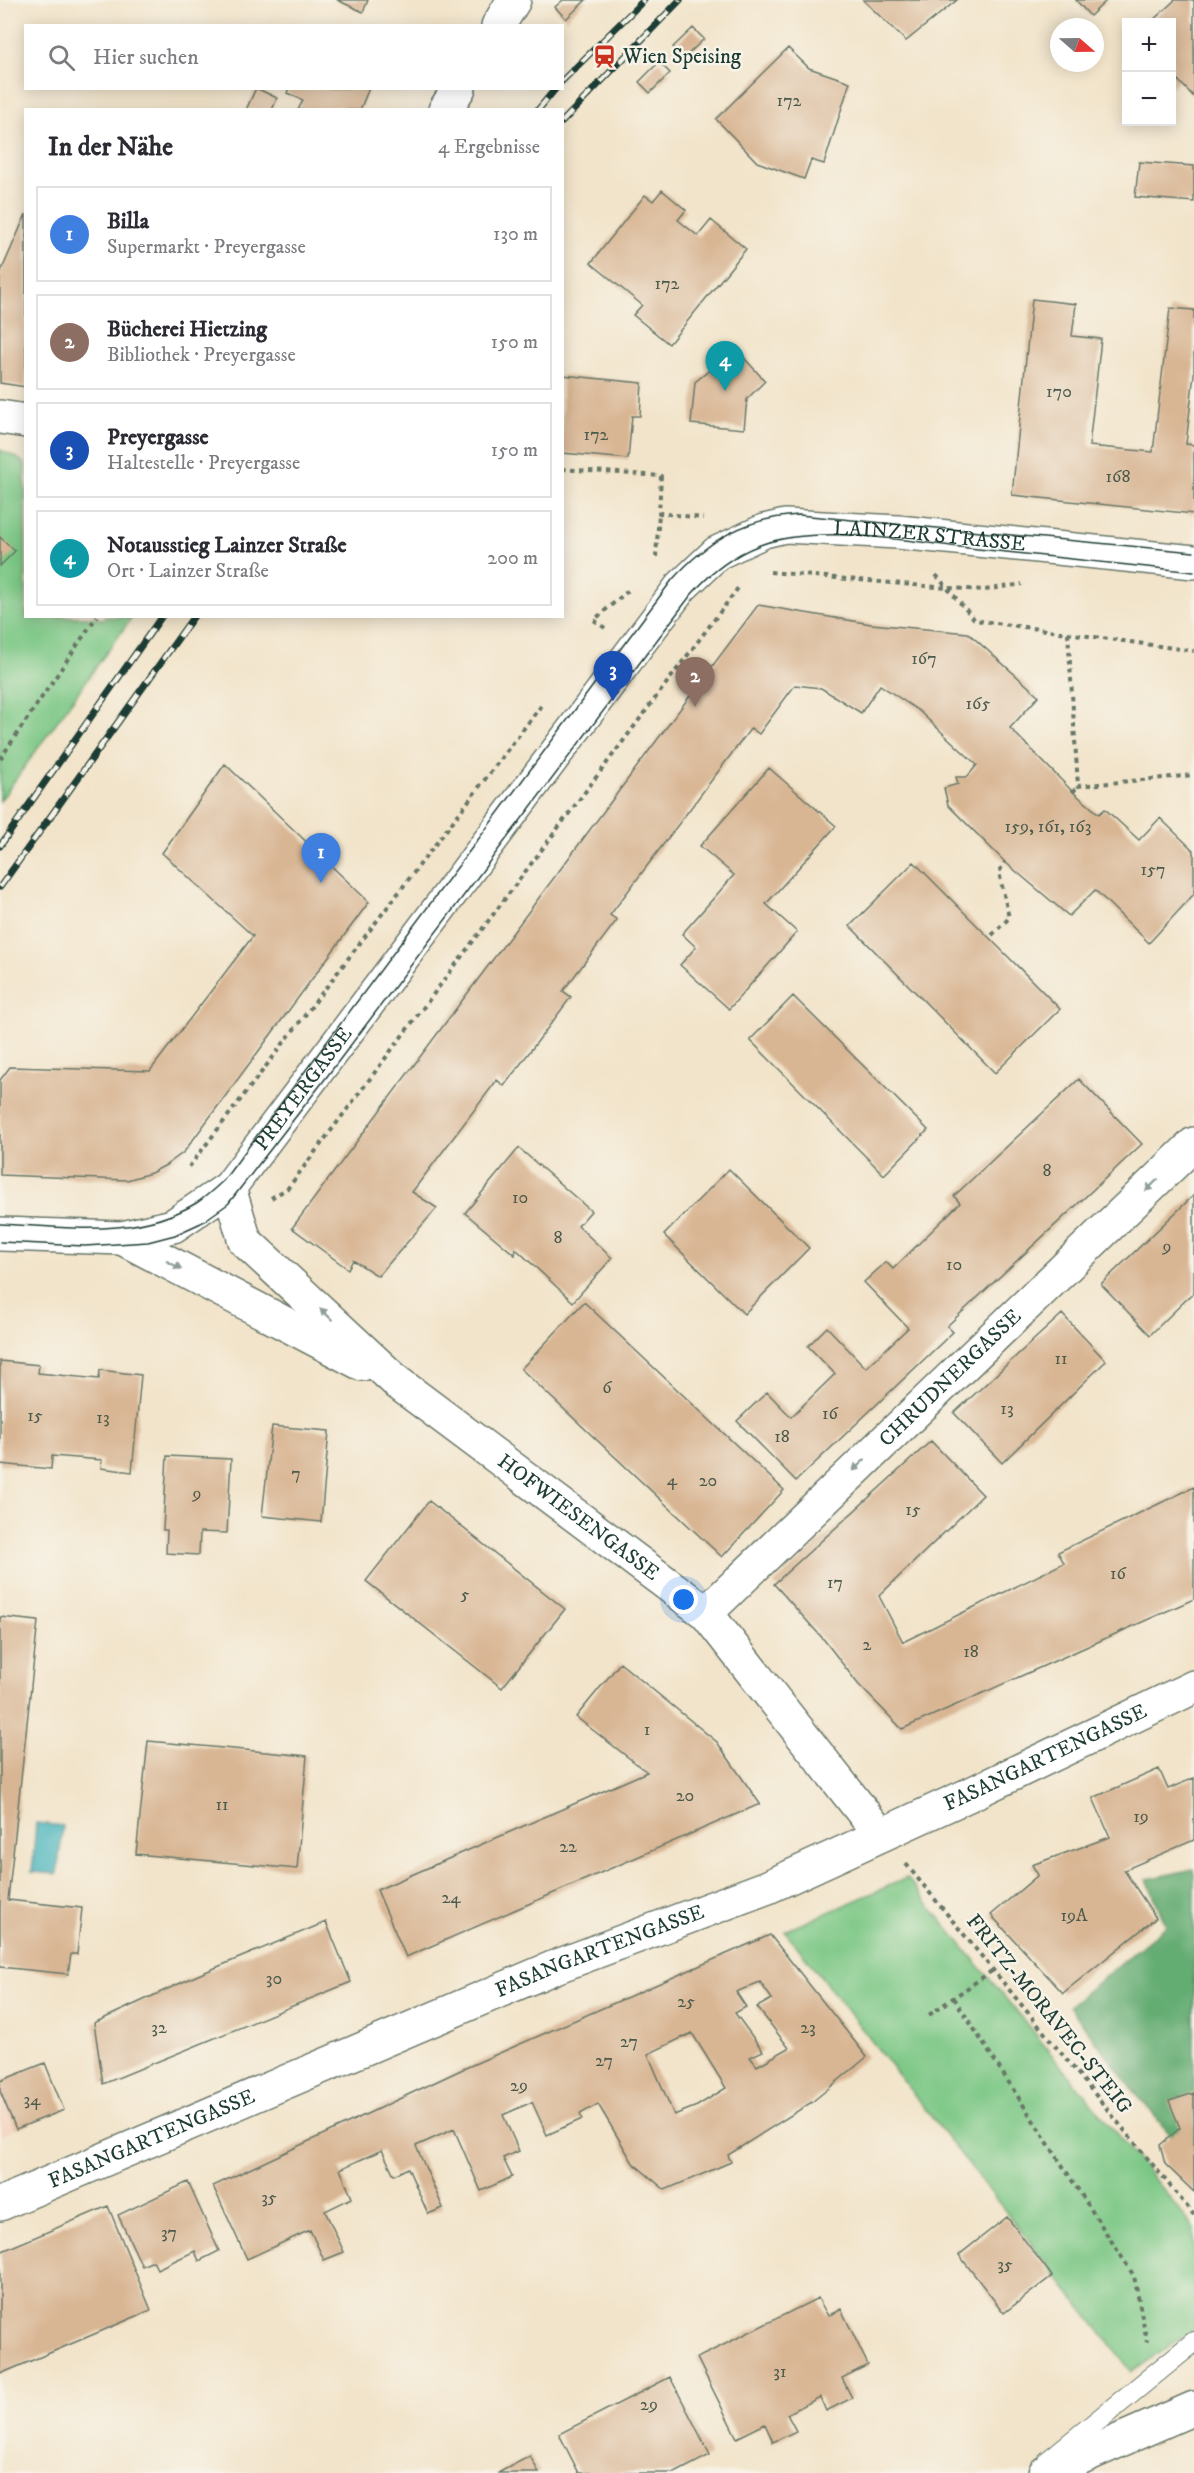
<!DOCTYPE html>
<html lang="de">
<head>
<meta charset="utf-8">
<style>
  body { margin:0; font-family:"IM FELL DW Pica",serif; background:#f7f7f7; color:#2b2b33 }
  .controls { position:absolute; right:18px; top:18px; display:grid; overflow:hidden; border-radius:0px; box-shadow:0 3px 15px #0003 }
  .controls button { width:54px; height:54px; display:grid; place-items:center; padding:0; border:0; border-bottom:2px solid #e1e1e2; background:#fff; color:#2b2b33; font:30px sans-serif }
  .compass { position:absolute; left:1050px; top:18px; width:54px; height:54px; border-radius:50%; background:#fff; box-shadow:0 3px 15px #0003; rotate:110deg }
  .you { position:absolute; left:684px; top:1600px; width:21px; height:21px; margin:-15px; border:4px solid #fff; border-radius:50%; background:#1a73e8; box-shadow:0 0 0 9px #1a73e833 }
  .badge { display:grid; place-items:center; width:39px; height:39px; border-radius:50%; background:#b45309; color:#fff; font-size:20px; font-weight:700 }
  .pin { position:absolute; translate:-50% -50px; filter:drop-shadow(0 2px 3px #0008) }
  .pin::after { content:''; position:absolute; top:32px; width:21px; height:18px; background:inherit; clip-path:polygon(0 0,100% 0,50% 100%) }
  .list { margin:0; padding:0; list-style:none }
  h2 { display:flex; justify-content:space-between; align-items:center; height:78px; margin:0; padding:0 24px; font-size:26px }
  h2 small { font-size:20px; font-weight:400; color:#7c7c81 }
  .list li { display:grid; grid-template-columns:39px 1fr auto; gap:18px; align-items:center; box-sizing:border-box; height:96px; margin:0 12px 12px; padding:0 12px; border:2px solid #e1e1e2; border-radius:0px }
  .list b { display:block; font-size:22px; white-space:nowrap }
  .list p { margin:0; font-size:20px; white-space:nowrap; color:#7c7c81 }
  .list em { font-size:20px; font-style:normal; color:#7c7c81 }
  .icon { flex:none; width:33px; height:33px; fill:none; stroke:currentColor; stroke-width:2; stroke-linecap:round; stroke-linejoin:round }
  .map { position:relative; flex:none; width:1194px; height:2473px; overflow:hidden }
  .search { position:absolute; background:#fff; box-shadow:0 3px 15px #0003; left:24px; top:24px; width:540px; height:66px; display:flex; align-items:center; gap:15px; box-sizing:border-box; padding:0 21px; border-radius:0px; color:#7c7c81; font-size:22px }
  .panel { position:absolute; background:#fff; box-shadow:0 3px 15px #0003; left:24px; top:108px; width:540px; height:510px; border-radius:0px }
  .map>svg:first-child { display:block }
  .built { fill:#f3d4be }
  .green { fill:#7bc785; stroke:#4d825c; stroke-width:1.5 }
  .forest { fill:#64ac72; stroke:#427453; stroke-width:1.5 }
  .water { fill:#41b1ba; stroke:#307777; stroke-width:1.5 }
  .building { fill:#d8b593; fill-rule:evenodd }
  .lines { fill:none; stroke-linecap:round; stroke-linejoin:round }
  .service-casing { stroke:#697768; stroke-width:22 }
  .minor-casing { stroke:#697768; stroke-width:36 }
  .secondary-casing { stroke:#697768; stroke-width:36 }
  .path { stroke:#697768; stroke-width:4; stroke-dasharray:4.5 4.5; stroke-linecap:butt }
  .service { stroke:#fff; stroke-width:20 }
  .minor { stroke:#fff; stroke-width:33 }
  .secondary { stroke:#fff; stroke-width:33 }
  .tram { stroke:#1f3d34; stroke-width:1.5 }
  .rail-casing { stroke:#1f3d34; stroke-width:7 }
  .rail { stroke:#f7f3e8; stroke-width:4.5; stroke-dasharray:14; stroke-linecap:butt }
  .oneway { fill:#8f9e9a }
  .labels { text-anchor:middle; dominant-baseline:central; stroke-width:5; stroke-linejoin:round; paint-order:stroke }
  .number-label { font-size:18px; fill:#4d5b4c }
  .poi-label { font-size:21px; fill:#1f3d34; stroke:#f7f3e8; text-anchor:start }
  .street-label { font-size:21px; fill:#1f3d34; stroke:#f7f3e8 }
</style>
</head>
<body>
<div class="map">
<svg width="1194" height="2473" viewBox="0 0 1194 2473">
  <rect width="100%" height="100%" fill="#f7f3e8"/>
  <filter id="ink" filterUnits="userSpaceOnUse"><feTurbulence type="fractalNoise" baseFrequency=".0167" numOctaves="2"/><feDisplacementMap in="SourceGraphic" scale="12" xChannelSelector="R" yChannelSelector="G"/><feConvolveMatrix kernelMatrix="1 2 1 2 8 2 1 2 1" color-interpolation-filters="sRGB"/></filter>
  <filter id="wash" filterUnits="userSpaceOnUse"><feTurbulence type="fractalNoise" baseFrequency=".008" numOctaves="4" result="noise"/><feDisplacementMap in="SourceGraphic" scale="24" xChannelSelector="R" yChannelSelector="G"/><feGaussianBlur stdDeviation="1.35" result="paint"/><feColorMatrix in="noise" values="0 0 0 0 0 0 0 0 0 0 0 0 0 0 0 0 0 1.4 0 .05"/><feComposite in="paint" operator="in"/></filter>
  <g filter="url(#wash)">
    <rect width="100%" height="100%" fill="#f2e4ca"/>
    <!-- built -->
    <path class="built" d="M 0,2091 L 16,2129 L 0,2136 Z"/>
    <!-- green -->
    <path class="green" d="M 0,450 L 16,457 L 25,464 L 26,616 L 96,617 L 102,620 L 105,617 L 132,617 L 0,801 Z
      M 907,1878 L 1194,2228 L 1194,2329 L 1132,2372 L 785,1931 Z"/>
    <!-- forest -->
    <path class="forest" d="M 1194,1869 L 1194,2163 L 1137,2095 L 1069,2006 L 1166,1926 L 1147,1879 Z"/>
    <!-- water -->
    <path class="water" d="M 36,1823 L 63,1826 L 57,1874 L 32,1872 Z"/>
    <g id="blocks">
      <!-- building -->
      <path class="building" d="M 337,0 L 368,0 L 363,12 Z
        M 563,0 L 586,0 L 566,19 L 555,7 Z
        M 863,0 L 957,0 L 906,41 Z
        M 1076,0 L 1107,0 L 1090,16 Z
        M 1175,0 L 1194,0 L 1194,97 L 1178,80 L 1172,87 L 1172,22 L 1151,22 Z
        M 693,28 L 704,39 L 684,58 L 673,47 Z
        M 788,48 L 809,68 L 850,82 L 824,164 L 811,160 L 804,179 L 757,162 L 716,119 Z
        M 659,62 L 670,73 L 650,93 L 639,82 Z
        M 256,88 L 277,98 L 272,110 L 246,110 Z
        M 289,88 L 369,88 L 360,110 L 298,110 L 303,100 L 287,93 Z
        M 1139,162 L 1194,166 L 1194,202 L 1135,197 Z
        M 662,190 L 686,210 L 678,220 L 698,236 L 711,220 L 746,249 L 669,344 L 633,315 L 642,305 L 591,263 L 645,195 L 653,201 Z
        M 26,214 L 26,387 L 0,383 L 0,274 Z
        M 1032,299 L 1076,304 L 1072,336 L 1101,339 L 1089,446 L 1153,452 L 1170,308 L 1194,310 L 1194,374 L 1186,444 L 1194,445 L 1194,514 L 1012,495 Z
        M 736,349 L 765,381 L 747,399 L 744,429 L 691,424 L 695,382 Z
        M 562,375 L 642,383 L 640,416 L 632,416 L 628,459 L 562,453 Z
        M 0,537 L 15,551 L 0,566 Z
        M 758,605 L 871,624 L 968,633 L 1039,696 L 1010,728 L 1073,792 L 1099,814 L 1105,809 L 1139,840 L 1160,818 L 1194,851 L 1194,894 L 1149,943 L 1095,890 L 1069,916 L 1005,862 L 948,805 L 944,788 L 958,784 L 956,777 L 967,777 L 977,765 L 919,711 L 880,685 L 861,713 L 821,688 L 795,685 L 759,734 L 751,728 L 610,915 L 617,920 L 563,991 L 571,997 L 504,1086 L 497,1080 L 412,1192 L 437,1208 L 378,1276 L 353,1260 L 348,1269 L 292,1228 Z
        M 225,764 L 369,902 L 184,1152 L 166,1165 L 151,1173 L 127,1180 L 0,1175 L 0,1080 L 10,1067 L 150,1071 L 253,936 L 162,853 Z
        M 769,768 L 836,826 L 766,904 L 797,932 L 729,1009 L 680,965 L 696,947 L 682,934 L 734,875 L 700,846 Z
        M 914,862 L 1060,1009 L 995,1073 L 850,926 Z
        M 793,996 L 928,1130 L 884,1175 L 750,1040 Z
        M 1079,1079 L 1142,1144 L 947,1326 L 953,1332 L 796,1481 L 737,1421 L 767,1392 L 791,1417 L 835,1374 L 808,1346 L 827,1327 L 866,1368 L 908,1328 L 864,1282 L 886,1262 L 893,1269 L 960,1203 L 954,1196 Z
        M 519,1148 L 591,1211 L 578,1226 L 612,1258 L 573,1302 L 516,1249 L 515,1255 L 465,1213 Z
        M 729,1169 L 809,1248 L 744,1314 L 664,1235 Z
        M 1194,1195 L 1194,1292 L 1150,1335 L 1101,1284 Z
        M 584,1302 L 784,1490 L 722,1557 L 521,1369 Z
        M 1062,1314 L 1106,1361 L 1002,1463 L 954,1413 Z
        M 0,1361 L 39,1365 L 38,1373 L 99,1379 L 100,1370 L 141,1375 L 132,1472 L 101,1468 L 102,1460 L 52,1456 L 51,1469 L 0,1464 Z
        M 272,1426 L 329,1431 L 321,1522 L 262,1516 Z
        M 931,1441 L 983,1495 L 879,1596 L 903,1642 L 1064,1563 L 1058,1552 L 1194,1487 L 1194,1599 L 902,1729 L 858,1684 L 825,1641 L 774,1584 Z
        M 167,1456 L 231,1459 L 227,1533 L 200,1532 L 199,1555 L 166,1553 L 167,1530 L 163,1530 Z
        M 429,1501 L 565,1609 L 502,1688 L 366,1581 Z
        M 0,1617 L 38,1621 L 8,1900 L 82,1908 L 77,1954 L 71,1954 L 68,1974 L 0,1967 Z
        M 620,1663 L 717,1742 L 760,1804 L 406,1957 L 377,1890 L 647,1772 L 576,1717 Z
        M 148,1741 L 307,1756 L 297,1869 L 136,1854 Z
        M 1159,1769 L 1168,1789 L 1194,1778 L 1194,1840 L 1124,1870 L 1156,1918 L 1063,1993 L 991,1915 L 1038,1875 L 1032,1865 L 1110,1837 L 1093,1798 Z
        M 326,1922 L 351,1982 L 103,2084 L 94,2023 L 198,1975 Z
        M 770,1935 L 867,2057 L 812,2102 L 728,2155 L 731,2162 L 665,2190 L 633,2163 L 598,2104 L 580,2114 L 582,2119 L 547,2135 L 532,2102 L 503,2115 L 519,2151 L 503,2158 L 512,2177 L 481,2191 L 454,2129 L 416,2146 L 443,2208 L 428,2214 L 408,2168 L 394,2175 L 382,2150 L 340,2169 L 352,2198 L 325,2211 L 344,2252 L 324,2260 L 310,2230 L 247,2259 L 213,2186 L 463,2069 ZM 760,1982 L 772,1999 L 757,2007 L 789,2048 L 757,2066 L 750,2057 L 763,2051 L 735,2013 L 746,2007 L 736,1992 ZM 692,2033 L 726,2088 L 697,2106 L 674,2115 L 648,2054 Z
        M 45,2063 L 64,2110 L 16,2129 L 0,2091 L 0,2081 Z
        M 1194,2093 L 1194,2192 L 1165,2164 L 1160,2145 L 1180,2128 L 1169,2101 Z
        M 188,2182 L 219,2251 L 199,2261 L 195,2251 L 157,2269 L 153,2261 L 142,2266 L 118,2215 Z
        M 108,2206 L 151,2310 L 0,2374 L 0,2252 Z
        M 1007,2217 L 1052,2276 L 1004,2313 L 959,2255 Z
        M 818,2298 L 828,2316 L 841,2309 L 868,2365 L 842,2378 L 852,2398 L 826,2411 L 820,2397 L 787,2414 L 796,2431 L 773,2442 L 765,2424 L 737,2438 L 697,2358 Z
        M 670,2377 L 710,2455 L 675,2473 L 579,2473 L 559,2434 Z
        M 530,2456 L 539,2473 L 498,2473 Z"/>
    </g>
  </g>
  <g filter="url(#ink)">
    <use href="#blocks" fill-opacity="0" stroke="#697768" stroke-width="1.5"/>
    <g class="lines">
      <defs>
        <path id="service" d="M 1047,2462 L 1194,2342"/>
        <g id="minor">
          <path d="M 498,26 L 514,0"/>
          <path d="M 445,110 L 459,88"/>
          <path d="M 0,417 L 26,421"/>
          <path id="s1" d="M 229,1188 L 245,1241 L 398,1383 L 706,1613 L 880,1834"/>
          <path d="M 122,1238 L 362,1364"/>
          <path id="s2" d="M 706,1613 L 1194,1144"/>
          <path d="M 1045,2473 L 1194,2408"/>
        </g>
        <g id="secondary">
          <path id="s3" d="M 0,1234 L 122,1238 L 173,1226 L 229,1188 L 681,587 L 717,553 L 764,531 L 785,526 L 898,532 L 1194,562"/>
          <path id="s4" d="M 0,2204 L 555,1967 L 768,1887 L 975,1792 L 1194,1687"/>
        </g>
      </defs>
      <!-- service casing -->
      <use href="#service" class="service-casing"/>
      <!-- minor casing -->
      <use href="#minor" class="minor-casing"/>
      <!-- secondary casing -->
      <use href="#secondary" class="secondary-casing"/>
      <!-- path -->
      <path class="path" d="M 562,469 L 661,476 L 659,513 L 703,518
        M 656,557 L 659,513
        M 770,572 L 947,588 L 985,590 L 1022,584
        M 936,575 L 975,620 L 1194,651
        M 605,628 L 594,620 L 630,589
        M 1068,633 L 1078,786 L 1194,775
        M 0,759 L 97,616
        M 1073,792 L 1078,786
        M 992,935 L 1009,918 L 999,872 L 1005,862
        M 189,1167 L 541,706
        M 271,1198 L 288,1188 L 738,588
        M 906,1864 L 1194,2215
        M 954,1998 L 1134,2276 L 1147,2342
        M 929,2015 L 993,1970"/>
      <!-- service -->
      <use href="#service" class="service"/>
      <!-- minor -->
      <use href="#minor" class="minor"/>
      <!-- secondary -->
      <use href="#secondary" class="secondary"/>
      <!-- tram -->
      <path class="tram" d="M 0,1224 C 67,1227 138,1239 198,1202 C 207,1196 215,1188 223,1181 L 672,580 C 708,540 745,518 799,515 L 1194,552
        M 0,1242 L 85,1246 L 148,1242 L 175,1235 L 201,1223 L 228,1204 L 322,1083 L 691,595 C 710,573 733,555 760,545 C 819,524 906,541 968,548 C 1043,556 1119,564 1194,572"/>
      <defs>
        <path id="rail" d="M 562,81 L 644,0
          M 538,110 L 556,88
          M 562,122 L 680,0
          M 0,846 L 162,616
          M 0,887 L 194,616"/>
      </defs>
      <!-- rail casing -->
      <use href="#rail" class="rail-casing"/>
      <!-- rail -->
      <use href="#rail" class="rail"/>
    </g>
    <!-- one-way arrows -->
    <defs><path id="oneway-solid" d="M-6-.8H1V-3.2L6.5 0L1 3.2V.8H-6Z" transform="scale(1.5)"/></defs>
    <g class="oneway">
      <use href="#oneway-solid" transform="translate(1152 1185) rotate(136)"/>
      <use href="#oneway-solid" transform="translate(174 1265) rotate(28)"/>
      <use href="#oneway-solid" transform="translate(326 1314) rotate(-136)"/>
      <use href="#oneway-solid" transform="translate(859 1465) rotate(136)"/>
    </g>
  </g>
  <!-- icons -->
  <defs>
    <symbol id="station-bare" viewBox="-9 -9 18 18"><path d="M-3-6H3Q5-6 5-4V2Q5 4 3 4L4.5 6H3L1.5 4h-3L-3 6H-4.5L-3 4Q-5 4-5 2V-4Q-5-6-3-6ZM-3.5-4v3h7v-3ZM-3.5 1v1.5H-2V1ZM2 1v1.5H3.5V1Z" fill="#c8321e" stroke="#f7f3e8" stroke-width="2.5" paint-order="stroke"/></symbol>
  </defs>
  <g fill-rule="evenodd">
    <use href="#station-bare" x="588" y="40" width="33" height="33"/>
  </g>
  <g class="labels">
    <!-- number labels -->
    <g class="number-label">
      <text x="789" y="101">172</text>
      <text x="667" y="284">172</text>
      <text x="1059" y="392">170</text>
      <text x="596" y="435">172</text>
      <text x="1118" y="477">168</text>
      <text x="924" y="659">167</text>
      <text x="978" y="704">165</text>
      <text x="1048" y="827">159, 161, 163</text>
      <text x="1153" y="870">157</text>
      <text x="1047" y="1171">8</text>
      <text x="520" y="1198">10</text>
      <text x="558" y="1238">8</text>
      <text x="1167" y="1247">9</text>
      <text x="954" y="1265">10</text>
      <text x="1061" y="1359">11</text>
      <text x="607" y="1388">6</text>
      <text x="1007" y="1409">13</text>
      <text x="830" y="1414">16</text>
      <text x="35" y="1416">15</text>
      <text x="103" y="1418">13</text>
      <text x="782" y="1437">18</text>
      <text x="296" y="1474">7</text>
      <text x="672" y="1480">4</text>
      <text x="708" y="1481">20</text>
      <text x="197" y="1494">9</text>
      <text x="913" y="1510">15</text>
      <text x="1118" y="1574">16</text>
      <text x="835" y="1583">17</text>
      <text x="465" y="1595">5</text>
      <text x="867" y="1645">2</text>
      <text x="971" y="1652">18</text>
      <text x="647" y="1730">1</text>
      <text x="685" y="1796">20</text>
      <text x="222" y="1805">11</text>
      <text x="1141" y="1817">19</text>
      <text x="568" y="1847">22</text>
      <text x="451" y="1898">24</text>
      <text x="1074" y="1916">19A</text>
      <text x="274" y="1979">30</text>
      <text x="686" y="2002">25</text>
      <text x="159" y="2028">32</text>
      <text x="808" y="2028">23</text>
      <text x="629" y="2042">27</text>
      <text x="604" y="2061">27</text>
      <text x="519" y="2086">29</text>
      <text x="32" y="2100">34</text>
      <text x="269" y="2198">35</text>
      <text x="169" y="2233">37</text>
      <text x="1005" y="2265">35</text>
      <text x="780" y="2372">31</text>
      <text x="649" y="2405">29</text>
    </g>
    <!-- poi labels -->
    <g class="poi-label">
      <text x="623" y="57">Wien Speising</text>
    </g>
    <!-- street labels -->
    <g class="street-label">
      <text stroke="none"><textPath href="#s3" startOffset="1262">LAINZER STRASSE</textPath></text>
      <text stroke="none"><textPath href="#s3" startOffset="366">PREYERGASSE</textPath></text>
      <text stroke="none"><textPath href="#s2" startOffset="339">CHRUDNERGASSE</textPath></text>
      <text stroke="none"><textPath href="#s1" startOffset="489">HOFWIESENGASSE</textPath></text>
      <text stroke="none"><textPath href="#s4" startOffset="1137">FASANGARTENGASSE</textPath></text>
      <text stroke="none"><textPath href="#s4" startOffset="651">FASANGARTENGASSE</textPath></text>
      <text transform="translate(1049 2014) rotate(51)">FRITZ-MORAVEC-STEIG</text>
      <text stroke="none"><textPath href="#s4" startOffset="165">FASANGARTENGASSE</textPath></text>
    </g>
  </g>
</svg>
<div class="controls">
<button>+</button>
<button>−</button>
</div>
<svg class="compass" viewBox="-18 -18 36 36"><path d="M0-13l5 13h-10z" fill="#e53935"/><path d="M0 13l5-13h-10z" fill="#7c7c81"/></svg>
<div class="you"></div>
<div class="pin badge" style="left:321px;top:883px;background:#3f7fe0">1</div>
<div class="pin badge" style="left:695px;top:707px;background:#8d6e63">2</div>
<div class="pin badge" style="left:613px;top:701px;background:#1a4fb4">3</div>
<div class="pin badge" style="left:725px;top:391px;background:#0f9aa8">4</div>
<div class="search"><svg class="icon" aria-label="search" viewBox="0 0 24 24"><circle cx="10" cy="10" r="6"/><path d="M15 15l6 6"/></svg>Hier suchen</div>
<section class="panel">
<h2>In der Nähe<small>4 Ergebnisse</small></h2>
<ul class="list">
<li><span class="badge" style="background:#3f7fe0">1</span><div><b>Billa</b><p>Supermarkt · Preyergasse</p></div><em>130 m</em></li>
<li><span class="badge" style="background:#8d6e63">2</span><div><b>Bücherei Hietzing</b><p>Bibliothek · Preyergasse</p></div><em>150 m</em></li>
<li><span class="badge" style="background:#1a4fb4">3</span><div><b>Preyergasse</b><p>Haltestelle · Preyergasse</p></div><em>150 m</em></li>
<li><span class="badge" style="background:#0f9aa8">4</span><div><b>Notausstieg Lainzer Straße</b><p>Ort · Lainzer Straße</p></div><em>200 m</em></li>
</ul>
</section>
</div>
</body>
</html>
